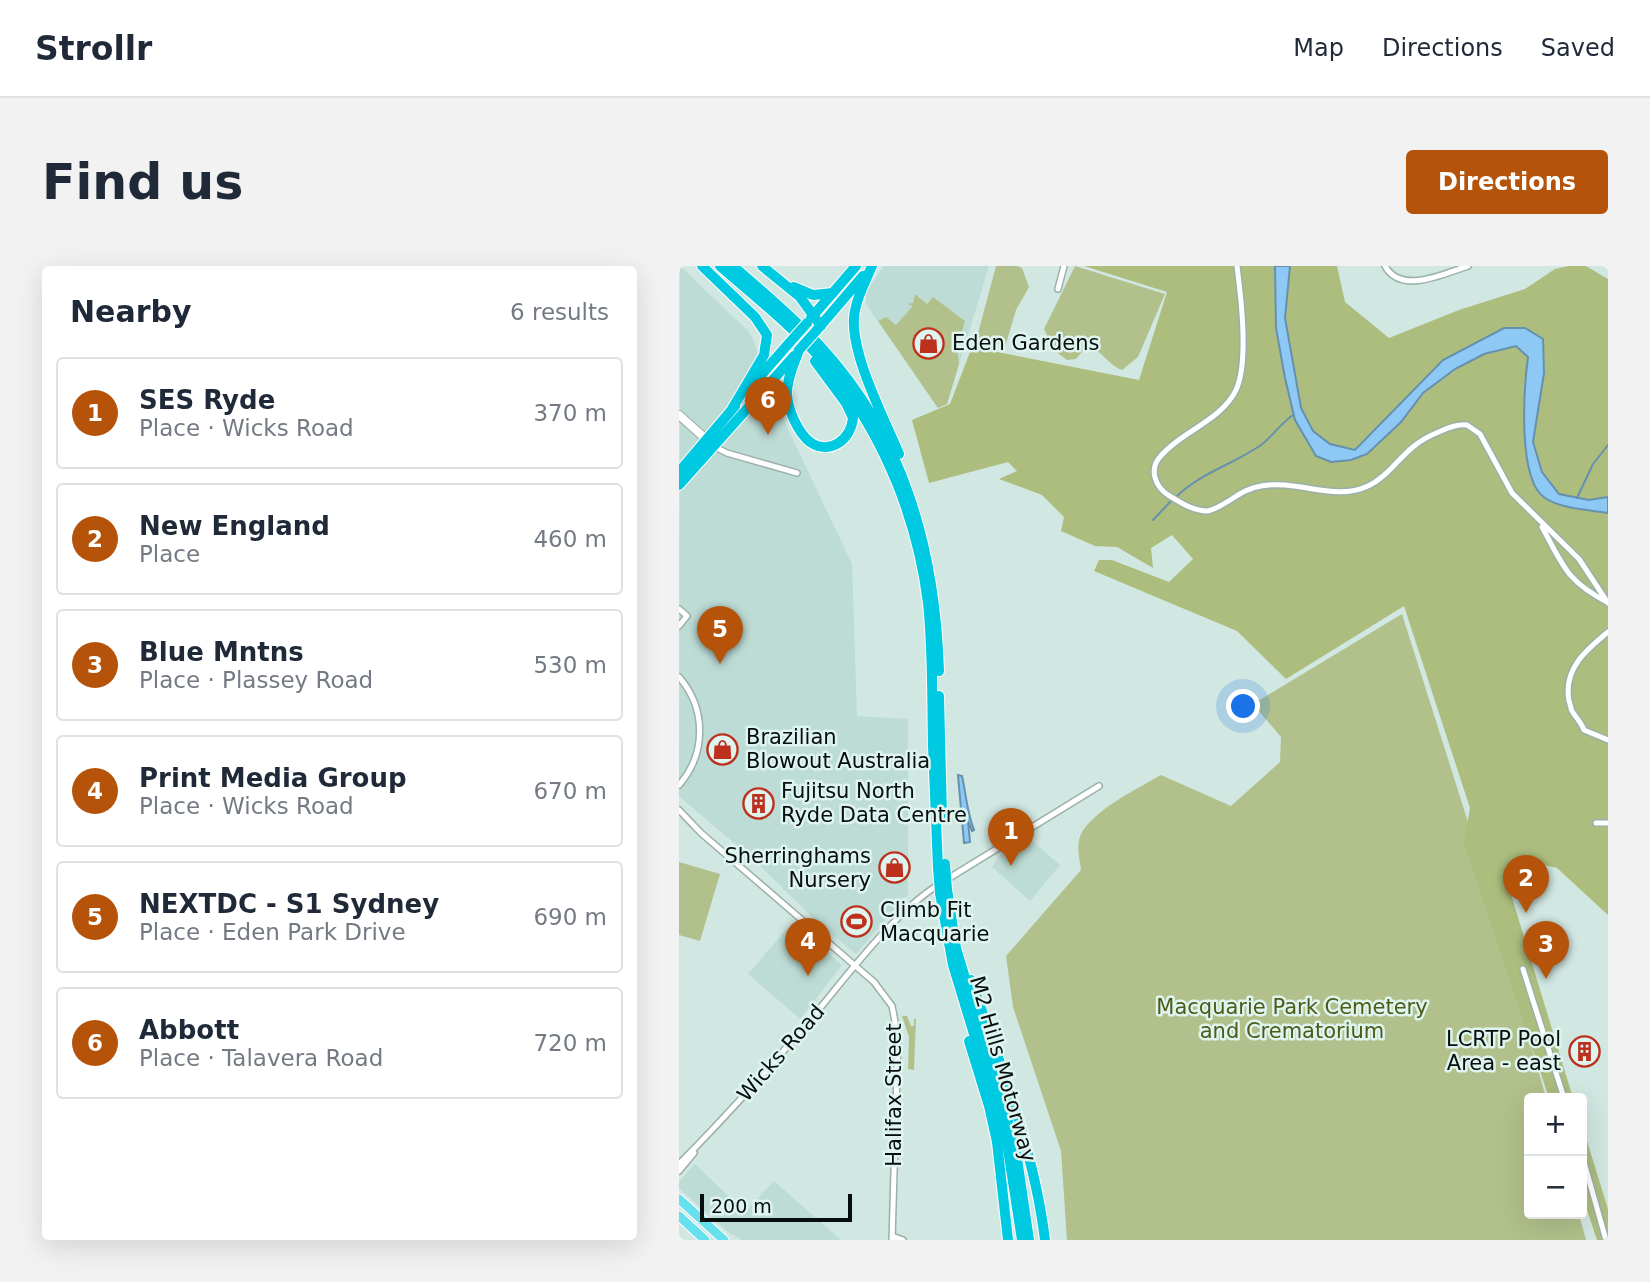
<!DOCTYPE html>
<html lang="en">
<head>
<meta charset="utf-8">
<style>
  body { margin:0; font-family:"DejaVu Sans",sans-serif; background:#f2f2f3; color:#1f2937 }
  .controls { position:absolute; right:21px; bottom:21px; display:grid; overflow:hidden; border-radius:7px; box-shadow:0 7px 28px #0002 }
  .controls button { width:63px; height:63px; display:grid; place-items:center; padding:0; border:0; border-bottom:2px solid #e0e1e3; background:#fff; color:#1f2937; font:35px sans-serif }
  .scale { position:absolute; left:21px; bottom:18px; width:152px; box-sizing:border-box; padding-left:7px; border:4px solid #070e0d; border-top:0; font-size:19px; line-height:24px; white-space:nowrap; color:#070e0d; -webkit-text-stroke:5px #def4ef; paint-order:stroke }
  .you { position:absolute; left:565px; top:441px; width:24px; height:24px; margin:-18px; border:5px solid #fff; border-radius:50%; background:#1a73e8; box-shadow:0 0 0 10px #1a73e833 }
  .badge { display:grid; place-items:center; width:46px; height:46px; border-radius:50%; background:#b45309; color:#fff; font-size:23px; font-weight:700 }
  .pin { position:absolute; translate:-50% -58px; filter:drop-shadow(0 2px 4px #0008) }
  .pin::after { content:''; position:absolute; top:37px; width:24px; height:21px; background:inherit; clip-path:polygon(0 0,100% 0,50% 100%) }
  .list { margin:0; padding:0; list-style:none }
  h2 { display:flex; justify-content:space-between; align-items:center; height:91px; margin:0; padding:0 28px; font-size:30px }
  h2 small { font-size:23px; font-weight:400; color:#747a83 }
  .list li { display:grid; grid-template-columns:46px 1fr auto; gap:21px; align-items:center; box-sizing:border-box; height:112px; margin:0 14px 14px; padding:0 14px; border:2px solid #e0e1e3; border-radius:7px }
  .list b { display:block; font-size:26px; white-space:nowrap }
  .list p { margin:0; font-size:23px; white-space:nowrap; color:#747a83 }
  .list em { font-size:23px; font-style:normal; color:#747a83 }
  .map { position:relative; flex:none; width:929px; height:974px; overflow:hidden; border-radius:7px }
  header { display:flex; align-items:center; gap:42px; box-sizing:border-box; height:98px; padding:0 35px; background:#fff; border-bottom:2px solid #e0e1e3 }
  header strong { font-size:33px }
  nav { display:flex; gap:38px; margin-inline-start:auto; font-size:24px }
  .intro { display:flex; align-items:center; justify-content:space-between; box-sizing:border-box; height:168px; padding:0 42px }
  h1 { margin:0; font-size:49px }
  .button { padding:18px 32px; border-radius:7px; background:#b45309; color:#fff; font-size:24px; font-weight:700 }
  main { display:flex; gap:42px; padding:0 42px }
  aside { flex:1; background:#fff; border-radius:7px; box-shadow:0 7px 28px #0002 }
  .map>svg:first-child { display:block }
  .built { fill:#bddcd5 }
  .green { fill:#b2c18b }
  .forest { fill:#acbd7e }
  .water { fill:#8dc9f4; stroke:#6591af; stroke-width:2 }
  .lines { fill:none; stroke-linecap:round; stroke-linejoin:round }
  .stream { stroke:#6591af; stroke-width:2 }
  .street-casing { stroke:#9bb0ab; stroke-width:8 }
  .secondary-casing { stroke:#9bb0ab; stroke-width:10 }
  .primary-casing { stroke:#fff; stroke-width:11 }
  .highway-casing { stroke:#fff; stroke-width:12 }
  .street { stroke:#fff; stroke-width:5 }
  .secondary { stroke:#fff; stroke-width:8 }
  .primary { stroke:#66dfee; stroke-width:9 }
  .highway { stroke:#00cae2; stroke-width:10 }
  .highway-bridge-casing { stroke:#fff; stroke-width:12; stroke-linecap:butt }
  .highway-bridge { stroke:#00cae2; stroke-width:10 }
  .labels { text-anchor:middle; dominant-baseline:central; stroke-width:5; stroke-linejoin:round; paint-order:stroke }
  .poi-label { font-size:21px; fill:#070e0d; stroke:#def4ef; text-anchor:start }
  .park-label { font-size:21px; fill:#4d5b17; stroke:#def4ef }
  .street-label { font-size:21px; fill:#070e0d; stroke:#def4ef }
</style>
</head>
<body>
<header>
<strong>Strollr</strong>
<nav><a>Map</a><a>Directions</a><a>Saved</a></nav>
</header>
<div class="intro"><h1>Find us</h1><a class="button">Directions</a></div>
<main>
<aside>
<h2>Nearby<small>6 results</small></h2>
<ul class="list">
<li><span class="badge">1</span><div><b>SES Ryde</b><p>Place · Wicks Road</p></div><em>370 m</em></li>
<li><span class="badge">2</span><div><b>New England</b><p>Place</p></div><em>460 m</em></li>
<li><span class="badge">3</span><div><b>Blue Mntns</b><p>Place · Plassey Road</p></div><em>530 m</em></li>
<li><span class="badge">4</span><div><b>Print Media Group</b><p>Place · Wicks Road</p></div><em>670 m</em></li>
<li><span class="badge">5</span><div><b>NEXTDC - S1 Sydney</b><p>Place · Eden Park Drive</p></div><em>690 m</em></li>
<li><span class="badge">6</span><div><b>Abbott</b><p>Place · Talavera Road</p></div><em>720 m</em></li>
</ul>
</aside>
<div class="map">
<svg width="929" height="974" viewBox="0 0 929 974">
  <rect width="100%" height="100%" fill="#d1e7e2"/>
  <!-- built -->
  <path class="built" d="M 1,0 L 70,66 L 74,73 L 98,140 L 173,298 L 178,450 L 229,453 L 229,628 L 177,688 L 138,656 L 75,594 L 0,530 Z
    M 205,0 L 310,0 L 268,138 L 259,142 L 187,38 L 187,26 Z
    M 348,571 L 381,599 L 351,635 L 313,601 L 323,586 Z
    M 114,656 L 163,699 L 121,753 L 69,708 Z
    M 16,898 L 66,946 L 95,915 L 162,974 L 63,974 L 49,966 L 0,922 L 0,916 Z"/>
  <!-- green -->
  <path class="green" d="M 317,0 L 338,0 L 343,2 L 350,21 L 337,44 L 326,81 L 298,71 Z
    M 396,0 L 486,28 L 459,91 L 443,104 C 426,97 426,85 407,81 L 397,93 L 388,94 L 375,84 L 365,63 Z
    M 236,28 L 248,38 L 254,31 L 286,55 L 278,82 L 280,98 L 268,138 L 259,142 L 199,55 L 207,51 L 217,59 L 234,40 L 228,38 L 234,37 Z
    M 723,348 L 796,578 L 867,832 L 850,832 L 850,948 L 900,948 L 907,974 L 388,974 L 382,885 L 334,741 L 327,690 L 402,604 C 401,595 398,584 400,575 C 404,549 460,522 482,509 L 552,540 L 601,496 L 602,471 L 574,438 Z
    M 0,596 L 41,608 L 21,675 L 0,669 Z
    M 223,750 L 228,750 L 232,760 L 235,760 L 235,753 L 237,753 L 235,804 L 229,803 L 230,771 Z"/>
  <!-- forest -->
  <path class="forest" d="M 405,0 L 596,0 L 597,62 L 606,112 L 616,154 L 637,190 L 672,194 L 722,156 L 744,127 L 776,103 L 805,88 L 837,80 L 849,91 C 845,122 838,213 866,232 C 883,243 910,244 929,247 L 929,649 L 878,602 L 865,599 L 841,603 L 831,625 L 894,832 L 870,832 L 785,577 L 791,542 L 725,340 L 607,413 L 558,365 L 415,305 L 420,294 L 433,294 L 490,316 L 514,293 L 493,269 L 472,282 L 474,302 L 438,281 L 416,280 L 382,265 L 385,251 L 363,229 L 320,213 L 338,205 L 329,196 L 250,217 L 233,154 L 271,138 L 293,81 L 460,114 L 488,26 Z
    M 611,0 L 658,0 L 666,36 L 710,72 L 780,44 L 846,23 L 876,3 L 890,0 L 907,0 L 929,13 L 929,231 L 910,234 L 880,228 L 863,206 L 854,177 L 865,107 L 825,62 L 764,94 L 676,184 L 651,178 L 633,165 L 622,142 L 606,52 Z
    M 903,859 L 929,943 L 929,974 L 918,974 L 903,929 Z"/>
  <!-- water -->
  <path class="water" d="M 596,0 L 611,0 L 606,52 L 622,142 L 634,165 L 651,178 L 676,184 L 764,94 L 825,62 L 846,62 L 864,73 L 865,107 L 854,176 L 863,206 L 880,228 L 910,234 L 929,231 L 929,247 C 910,244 883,243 866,232 C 838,214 845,121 849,91 L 837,80 L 805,88 L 776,103 L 744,127 L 722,156 L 688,188 L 672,194 L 652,196 L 637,190 L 616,154 L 606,112 L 597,62 Z
    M 279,509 L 283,510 C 287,528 288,547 295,564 L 293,565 L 289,555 L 291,576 L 285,577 Z"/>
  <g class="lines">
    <!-- stream -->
    <path class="stream" d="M 497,231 C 521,207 555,198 582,179 C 593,171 601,158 614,149
      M 898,232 L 914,198 L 929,179
      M 474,254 L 493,234"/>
    <defs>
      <path id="street" d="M 558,0 C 562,31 570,96 557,124 C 542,155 501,166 480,192 C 470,205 477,221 489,229 C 502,237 514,245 529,245 C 548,240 561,223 582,220 C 618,213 655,236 689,220 C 707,212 719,193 734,181 C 742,174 752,169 762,165 C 771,161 779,158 788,159 L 801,168 L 833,227 L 900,293 L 929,337
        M 706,0 C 722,29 764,8 789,0
        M 379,23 L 385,0
        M 36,181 L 48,187 L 118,207
        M 863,261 C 884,299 887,315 928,336
        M 0,343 L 8,350 L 0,360
        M 929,366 C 907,384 884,403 890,435 C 891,436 892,444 893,445 C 897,452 902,456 905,464 L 929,474
        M 0,411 C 27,442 28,487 0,519
        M 0,544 L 22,567 L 195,716 L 213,740 L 219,771 L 213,974
        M 917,557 L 929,557
        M 267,614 L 420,520
        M 844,703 L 885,832
        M 903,889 L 927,974
        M 0,898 C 48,850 93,799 137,747 C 170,707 216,646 259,619
        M 0,905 L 15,887
        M 213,970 L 224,974"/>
      <path id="secondary" d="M 0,149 L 27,173"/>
      <path id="primary" d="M 0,933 L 45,974
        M 0,950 L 26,974"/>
      <path id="highway" d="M 23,0 L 76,51 L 88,69 L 85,89 L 53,143
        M 41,0 C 80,34 123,68 156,109 C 207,174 239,256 249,337 C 254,385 253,433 254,480 C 256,521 257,561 259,602
        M 54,0 C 84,26 114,51 141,80 C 225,171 256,283 260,405
        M 83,0 L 121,31 L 142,60
        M 193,0 C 186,16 177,33 175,51 C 172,89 205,152 220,188
        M 115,21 L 134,29 L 154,27
        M 132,52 L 177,0
        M 137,65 L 184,10
        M 120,84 C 115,98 108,112 108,127 C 108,142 119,167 131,176 C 151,190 172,173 174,152 L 167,137 L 136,95
        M 70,123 L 111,76
        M 0,206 L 56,140
        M 0,219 L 115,90
        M 260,430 L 263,548
        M 268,623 L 277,682 L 336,879 L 350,974
        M 261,627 L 274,699 L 328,877 L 343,974
        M 292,714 C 322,800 355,884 366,974
        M 290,775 L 310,840 L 318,876 L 329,974"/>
    </defs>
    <!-- street casing -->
    <use href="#street" class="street-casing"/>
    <!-- secondary casing -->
    <use href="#secondary" class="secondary-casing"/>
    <!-- primary casing -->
    <use href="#primary" class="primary-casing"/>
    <!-- highway casing -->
    <use href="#highway" class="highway-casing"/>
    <!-- street -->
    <use href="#street" class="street"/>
    <!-- secondary -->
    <use href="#secondary" class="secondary"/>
    <!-- primary -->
    <use href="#primary" class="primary"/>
    <!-- highway -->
    <use href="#highway" class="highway"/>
    <defs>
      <path id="highway-bridge" d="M 111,76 L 128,57
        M 120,84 L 137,65
        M 266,598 L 268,623
        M 259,602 L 261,627"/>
    </defs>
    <!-- highway-bridge casing -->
    <use href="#highway-bridge" class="highway-bridge-casing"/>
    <!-- highway-bridge -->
    <use href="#highway-bridge" class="highway-bridge"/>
  </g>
  <!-- icons -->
  <defs>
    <symbol id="shop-ring" viewBox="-11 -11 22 22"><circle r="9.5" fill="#def4ef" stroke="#bd301e" stroke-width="1.5"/><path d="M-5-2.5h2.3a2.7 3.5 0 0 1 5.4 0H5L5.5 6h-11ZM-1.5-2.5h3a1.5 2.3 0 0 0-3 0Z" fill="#bd301e"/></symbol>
    <symbol id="building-ring" viewBox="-11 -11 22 22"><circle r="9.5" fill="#def4ef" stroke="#bd301e" stroke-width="1.5"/><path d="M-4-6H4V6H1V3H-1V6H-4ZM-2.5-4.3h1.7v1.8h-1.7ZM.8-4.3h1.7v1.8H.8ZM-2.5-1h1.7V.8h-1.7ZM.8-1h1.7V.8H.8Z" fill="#bd301e"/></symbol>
    <symbol id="stadium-ring" viewBox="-11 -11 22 22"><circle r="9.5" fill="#def4ef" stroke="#bd301e" stroke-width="1.5"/><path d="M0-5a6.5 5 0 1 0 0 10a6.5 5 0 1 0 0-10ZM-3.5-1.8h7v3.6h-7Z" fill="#bd301e"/></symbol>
  </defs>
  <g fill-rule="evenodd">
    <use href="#shop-ring" x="232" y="60" width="35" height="35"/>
    <use href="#shop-ring" x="26" y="466" width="35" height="35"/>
    <use href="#building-ring" x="62" y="520" width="35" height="35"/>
    <use href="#shop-ring" x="198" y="584" width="35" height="35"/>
    <use href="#stadium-ring" x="160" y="638" width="35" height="35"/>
    <use href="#building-ring" x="888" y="768" width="35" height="35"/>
  </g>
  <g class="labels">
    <!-- poi labels -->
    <g class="poi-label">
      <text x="273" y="77">Eden Gardens</text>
      <text x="67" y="471">Brazilian<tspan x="67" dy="24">Blowout Australia</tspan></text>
      <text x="102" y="525">Fujitsu North<tspan x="102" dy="24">Ryde Data Centre</tspan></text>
      <text x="192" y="590" text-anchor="end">Sherringhams<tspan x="192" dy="24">Nursery</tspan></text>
      <text x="201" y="644">Climb Fit<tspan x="201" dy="24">Macquarie</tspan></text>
      <text x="882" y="773" text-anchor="end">LCRTP Pool<tspan x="882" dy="24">Area - east</tspan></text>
    </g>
    <!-- park labels -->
    <g class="park-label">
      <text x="613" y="741">Macquarie Park Cemetery<tspan x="613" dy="24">and Crematorium</tspan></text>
    </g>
    <!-- street labels -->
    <g class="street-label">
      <text transform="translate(102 787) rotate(-49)">Wicks Road</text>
      <text transform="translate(324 803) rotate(74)">M2 Hills Motorway</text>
      <text transform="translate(215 829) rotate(-90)">Halifax Street</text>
    </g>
  </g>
</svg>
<div class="controls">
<button>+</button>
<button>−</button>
</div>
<div class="scale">200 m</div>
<div class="you"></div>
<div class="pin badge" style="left:332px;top:600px">1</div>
<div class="pin badge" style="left:847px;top:647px">2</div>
<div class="pin badge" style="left:867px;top:713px">3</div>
<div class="pin badge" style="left:129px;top:710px">4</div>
<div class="pin badge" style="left:41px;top:398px">5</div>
<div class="pin badge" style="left:89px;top:169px">6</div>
</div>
</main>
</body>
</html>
